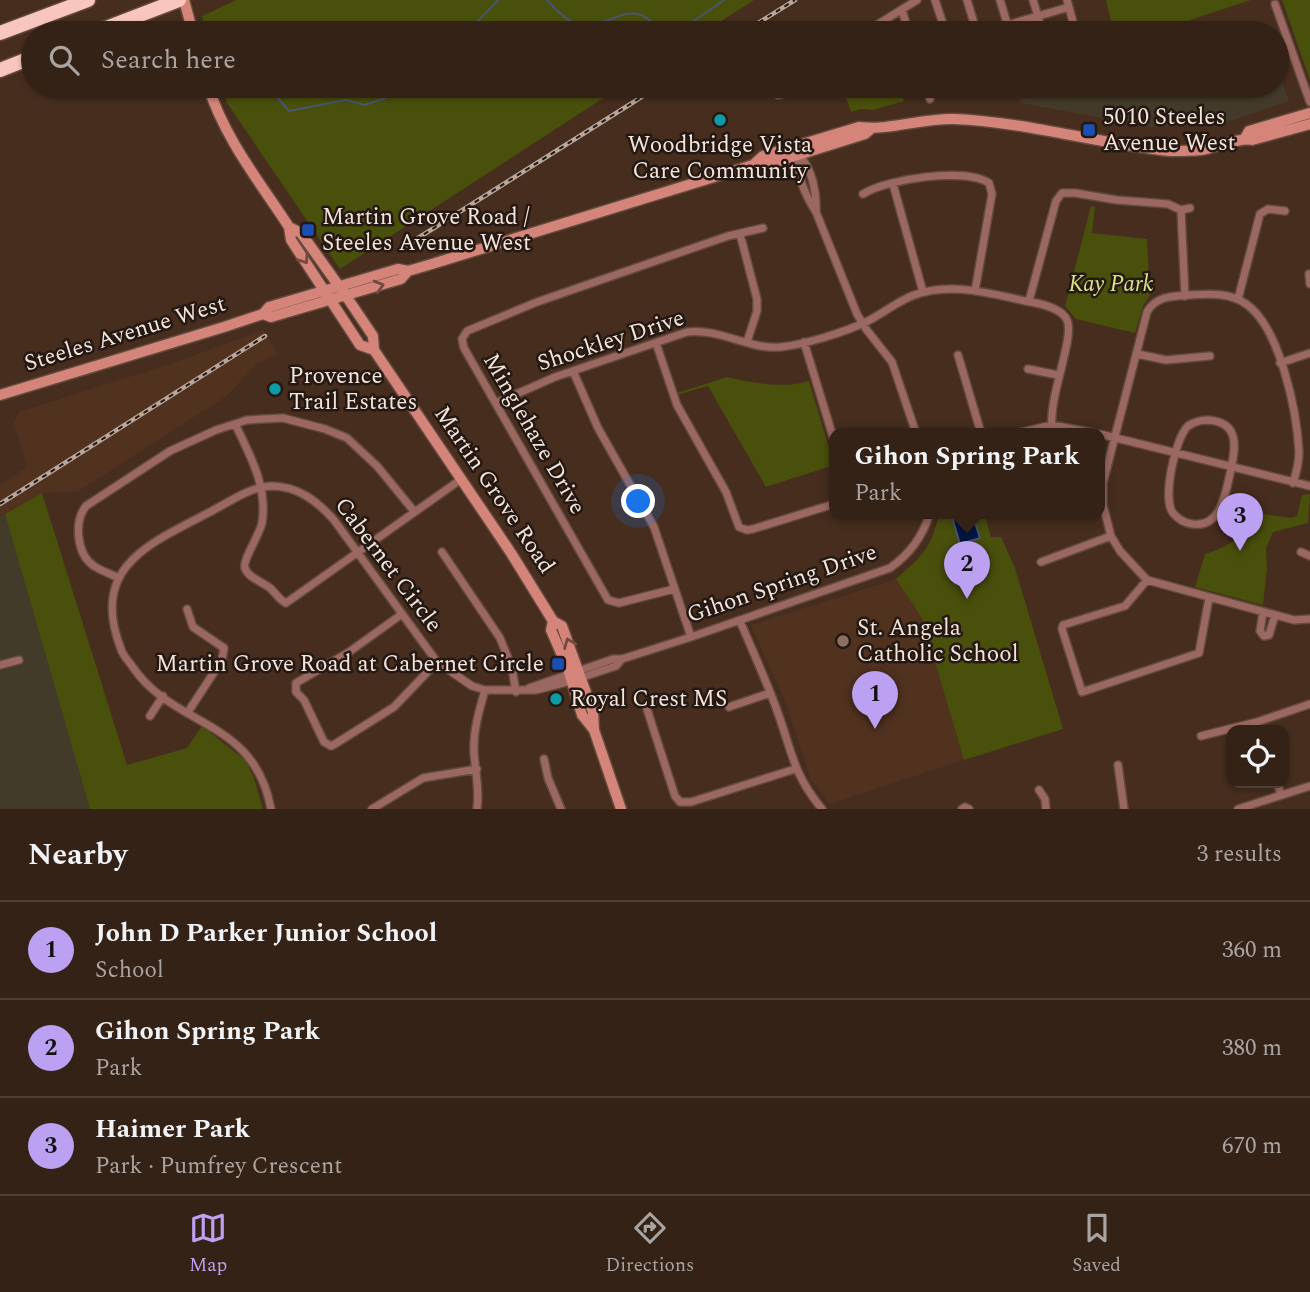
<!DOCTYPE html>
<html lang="en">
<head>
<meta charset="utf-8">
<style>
  body { margin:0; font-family:Spectral,serif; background:#3f2f23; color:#f1f3f6 }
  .controls { position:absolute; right:21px; bottom:21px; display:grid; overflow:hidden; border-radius:14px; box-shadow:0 2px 5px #0004 }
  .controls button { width:63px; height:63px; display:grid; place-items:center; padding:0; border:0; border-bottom:2px solid #4e3f35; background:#342216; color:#f1f3f6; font:35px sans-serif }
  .you { position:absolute; left:639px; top:502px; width:24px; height:24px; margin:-18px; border:5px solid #fff; border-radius:50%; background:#1a73e8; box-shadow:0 0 0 10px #1a73e833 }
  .badge { display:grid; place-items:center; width:46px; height:46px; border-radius:50%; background:#bca0f2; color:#111; font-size:23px; font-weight:700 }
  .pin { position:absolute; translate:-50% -58px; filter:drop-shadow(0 2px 4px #0008) }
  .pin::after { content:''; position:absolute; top:37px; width:24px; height:21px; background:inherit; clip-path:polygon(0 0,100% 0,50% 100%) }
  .popup { position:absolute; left:829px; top:428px; width:276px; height:91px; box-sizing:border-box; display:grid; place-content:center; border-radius:14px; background:#342216; filter:drop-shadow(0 2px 5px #0005); font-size:23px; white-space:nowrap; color:#a9a4a1 }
  .popup b { font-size:26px; color:#f1f3f6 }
  .popup::after { content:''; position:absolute; left:50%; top:100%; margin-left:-14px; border:14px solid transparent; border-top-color:#342216 }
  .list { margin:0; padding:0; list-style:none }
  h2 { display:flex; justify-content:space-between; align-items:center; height:91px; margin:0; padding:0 28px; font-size:30px }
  h2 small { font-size:23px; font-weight:400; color:#a9a4a1 }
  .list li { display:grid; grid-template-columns:46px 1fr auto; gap:21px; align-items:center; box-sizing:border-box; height:98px; padding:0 28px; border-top:2px solid #4e3f35 }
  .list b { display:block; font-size:26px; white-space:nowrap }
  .list p { margin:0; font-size:23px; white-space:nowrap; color:#a9a4a1 }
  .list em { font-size:23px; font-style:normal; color:#a9a4a1 }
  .icon { flex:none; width:38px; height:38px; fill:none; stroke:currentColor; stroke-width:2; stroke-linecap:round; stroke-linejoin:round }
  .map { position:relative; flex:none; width:1310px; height:809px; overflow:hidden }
  .search { position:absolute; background:#342216; box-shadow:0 2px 5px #0004; left:21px; right:21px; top:21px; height:77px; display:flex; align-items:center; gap:18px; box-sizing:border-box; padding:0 24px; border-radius:38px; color:#a9a4a1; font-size:26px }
  .sheet { height:385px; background:#342216 }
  nav { display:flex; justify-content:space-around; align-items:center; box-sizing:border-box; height:98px; border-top:2px solid #4e3f35; background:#342216; font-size:19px; color:#a9a4a1 }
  nav a { display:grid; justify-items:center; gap:4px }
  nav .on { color:#bca0f2 }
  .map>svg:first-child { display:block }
  .commercial { fill:#433a29 }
  .industrial { fill:#423b29 }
  .built { fill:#51321f }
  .green { fill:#49500c }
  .water { fill:#001843; stroke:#495571; stroke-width:2 }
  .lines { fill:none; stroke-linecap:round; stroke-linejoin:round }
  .stream { stroke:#495571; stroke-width:2 }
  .street-casing { stroke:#624a3c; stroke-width:10 }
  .secondary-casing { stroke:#624a3c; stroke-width:13 }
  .highway-casing { stroke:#624a3c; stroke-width:17 }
  .street { stroke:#9b6861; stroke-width:7 }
  .secondary { stroke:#d48479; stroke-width:10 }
  .highway { stroke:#f9c6be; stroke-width:14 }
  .rail-casing { stroke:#b9a69b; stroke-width:4.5 }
  .rail { stroke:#241812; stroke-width:2; stroke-dasharray:5; stroke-linecap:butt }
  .oneway { stroke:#734940 }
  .culture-dot { fill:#0f9aa8; stroke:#241812; stroke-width:2.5 }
  .transit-dot { fill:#1a4fb4; stroke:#241812; stroke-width:2.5 }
  .education-dot { fill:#8d6e63; stroke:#241812; stroke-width:2.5 }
  .labels { text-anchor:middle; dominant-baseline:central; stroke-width:5; stroke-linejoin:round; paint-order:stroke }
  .poi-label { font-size:23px; fill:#f4e4db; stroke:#241812; text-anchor:start }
  .park-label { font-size:23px; font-style:italic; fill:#d7e587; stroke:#241812 }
  .street-label { font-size:23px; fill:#f4e4db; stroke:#241812 }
</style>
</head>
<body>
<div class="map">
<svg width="1310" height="809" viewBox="0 0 1310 809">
  <rect width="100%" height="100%" fill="#462d1e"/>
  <!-- commercial -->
  <path class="commercial" d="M 1277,66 L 1289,101 L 1228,122 L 1151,127 L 1021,103 L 1017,91 L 1034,86 L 1277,86 Z"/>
  <!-- industrial -->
  <path class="industrial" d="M 5,514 L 90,809 L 0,809 L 0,517 Z"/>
  <!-- built -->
  <path class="built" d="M 263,330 L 278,354 L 256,364 L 227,396 L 77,492 L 42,493 L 0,517 L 0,485 L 27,467 L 14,423 L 19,412 L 179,361 Z
    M 896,579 L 922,618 L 964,760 L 830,804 L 811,780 L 784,699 L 751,625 Z"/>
  <!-- green -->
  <path class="green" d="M 236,0 L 754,0 L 703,33 L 207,33 L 202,16 Z
    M 1106,0 L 1251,0 L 1151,33 L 1114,33 Z
    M 1282,0 L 1310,0 L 1310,80 Z
    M 222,86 L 622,86 L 340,269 L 227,103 Z
    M 842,86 L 899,86 L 904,101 L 873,110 L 861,109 L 851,112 Z
    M 1091,206 L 1095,207 L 1092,233 L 1147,239 L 1150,296 L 1143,306 L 1135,333 L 1076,319 L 1065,306 Z
    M 727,377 C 754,383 782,389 809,381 L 834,465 L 766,487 L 708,386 L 677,395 L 677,393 Z
    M 42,493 L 127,765 L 187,748 L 202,726 L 245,760 L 254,778 L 263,809 L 90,809 L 5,514 Z
    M 1310,494 L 1308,523 L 1273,532 L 1266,548 L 1267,568 L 1263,605 L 1195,587 L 1205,554 C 1233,546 1240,537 1256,513 L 1291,518 L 1297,516 L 1302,495 Z
    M 939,513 L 984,513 L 991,537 L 1001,537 L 1015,568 L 1063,729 L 964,760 L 922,618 L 896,579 C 922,556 932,548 939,513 Z"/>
  <!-- water -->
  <path class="water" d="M 972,513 L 980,538 L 960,544 L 951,514 Z"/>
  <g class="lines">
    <!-- stream -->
    <path class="stream" d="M 547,0 C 570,26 581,31 614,18 C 623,14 632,12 641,15 C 649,17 657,27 663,33 L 688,25 L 724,0
      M 444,33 L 454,25 L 477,22 L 498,0
      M 262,86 L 271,90 L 289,111 L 346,100 L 365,105 L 385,98 L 395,86"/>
    <defs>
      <path id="street" d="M 935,0 L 946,33
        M 967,0 L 977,33
        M 1000,0 L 1010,33
        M 1033,0 L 1043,33
        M 1067,0 L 1076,33
        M 1275,4 L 1310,102
        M 902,10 L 909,33
        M 864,33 L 917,0
        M 980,33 L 1069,7
        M 926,86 L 930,99
        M 778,95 L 811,86
        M 798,153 C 796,173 805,195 816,212 L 857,314 L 866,329 L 892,362 L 916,433
        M 799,155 C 812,168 817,193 816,211
        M 893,184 L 923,292
        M 863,194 C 887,179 964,167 989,183 L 992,194 L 975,291
        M 1181,210 L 1185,296
        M 740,234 L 757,299 L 757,311 L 747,342
        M 1309,274 L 1310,284
        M 1238,299 L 1260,214 L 1268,209 L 1285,211
        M 1029,301 L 1056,201 L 1062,193 L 1075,193 L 1117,200 L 1168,204 L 1181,210 L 1190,208
        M 804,342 L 834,440
        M 656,343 L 677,405 L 726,492 L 739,527 L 747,530 L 753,529 L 834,504
        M 1137,354 L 1166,360 L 1210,356
        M 958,355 L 981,433
        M 1280,363 L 1310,353
        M 1028,369 L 1058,375
        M 573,371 L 598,428 L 654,527 L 691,637
        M 496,403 L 555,377 L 687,332 C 720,328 749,350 781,347 C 807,344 845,332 868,321 C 887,311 904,296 925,292 C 958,284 993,294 1025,301 C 1038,303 1061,307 1067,320 C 1075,337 1049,396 1052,425
        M 1208,420 C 1242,422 1235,451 1230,474 C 1225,495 1221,528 1192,524 C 1185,523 1178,519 1173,513 C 1162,499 1175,438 1188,426 C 1194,422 1201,420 1208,420 Z
        M 235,424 C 250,455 268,487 262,523 C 260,534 242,561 245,568 C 248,578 263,582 270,588 C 276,593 278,599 286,603 L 460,480
        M 1018,433 L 1052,425 L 1094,433
        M 1100,434 L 1310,486
        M 1293,483 C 1296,474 1299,462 1299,452 C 1297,412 1280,327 1246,304 C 1229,292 1208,294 1189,295 C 1172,296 1156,296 1147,312 L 1103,483 L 1103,505 L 1111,536 L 1120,551 L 1147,580 L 1294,620 L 1310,619
        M 442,552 L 500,638 L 512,668 L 516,692
        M 1301,552 L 1310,556
        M 1041,562 L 1111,536
        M 119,578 C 111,574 101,571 94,566 C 76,554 74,521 86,506 L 170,451 L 216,430 L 247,420 L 283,418 L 325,429 L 347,438 L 377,466 L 413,510
        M 1147,580 L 1125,606 L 1063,625 L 1062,629 L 1082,692 L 1199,653 L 1209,598
        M 674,589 L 619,603 L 608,600 L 464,348 L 462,339 L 467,331 L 537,302 L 728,236 L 763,228
        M 187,609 L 193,627 L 224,648 L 222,660 L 188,712
        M 1263,612 L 1260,631 L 1264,636 L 1269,635 L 1275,615
        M 402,614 L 349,652 L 296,683 L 296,692 L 304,700 L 324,742 L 331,746 L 335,744 L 394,707 L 437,662
        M 740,621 C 753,652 768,684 779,716 C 793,756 794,775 822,809
        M 0,665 L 19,660
        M 529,688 L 613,659 L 622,659 L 691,637 L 890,568 C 910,554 923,536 930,513
        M 646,706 L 675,796 L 680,802 L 691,802 L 795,769
        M 729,707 L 770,693
        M 150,716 L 163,696
        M 1201,736 L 1257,722 L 1310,704
        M 544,759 L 548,778 L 561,809
        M 1118,765 L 1124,809
        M 1277,783 L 1281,794
        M 1039,790 L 1045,799 L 1046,809
        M 271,809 C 254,717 174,729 132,666 C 128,660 123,656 121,649 C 89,567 149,544 208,513 C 228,503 249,487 271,486 C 298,486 317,501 334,520 L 437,662 L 472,686 L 485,690 L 536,690 L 571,681 L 616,666 L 622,659
        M 372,809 L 423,778 L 477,769
        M 477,809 C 480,789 475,772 474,752 C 473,731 479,711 485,690
        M 962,809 L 965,807 L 969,809
        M 1238,809 L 1310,786"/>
      <path id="secondary" d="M 184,0 L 193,33
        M 208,86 C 225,139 259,181 289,227 L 291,240 L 360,345 L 374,350
        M 1245,138 L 1249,131 L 1310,113
        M 753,165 L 763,156 L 859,127 C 889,131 922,118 954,119 C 1027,122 1099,144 1171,151 C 1181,151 1191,151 1201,150 C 1215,148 1240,137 1252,140 L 1310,124
        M 289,227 L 301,233 L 346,296 L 373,336 L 374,350 L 511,553 L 553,621 L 562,626 L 593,712 L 594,730 L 621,809
        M 263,314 L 271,317 L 401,279 L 408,271
        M 0,395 L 224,327 L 263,314 L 269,307 L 398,269 L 408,271 L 432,264 L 753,165 L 766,165 L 865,134 L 871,129
        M 553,621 L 551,630 L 568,669 L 582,715 L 594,730"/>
      <path id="highway" d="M 0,33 L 88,0
        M 93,33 L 179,0
        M 0,70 L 33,57"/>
    </defs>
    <!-- street casing -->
    <use href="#street" class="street-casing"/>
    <!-- secondary casing -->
    <use href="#secondary" class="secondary-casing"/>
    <!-- highway casing -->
    <use href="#highway" class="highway-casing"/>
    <!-- street -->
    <use href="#street" class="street"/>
    <!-- secondary -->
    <use href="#secondary" class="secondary"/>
    <!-- highway -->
    <use href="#highway" class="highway"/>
    <defs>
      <path id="rail" d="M 742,33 L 795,0
        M 407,245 L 659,86
        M 0,504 L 265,336"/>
    </defs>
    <!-- rail casing -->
    <use href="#rail" class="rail-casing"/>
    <!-- rail -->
    <use href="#rail" class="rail"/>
  </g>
  <!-- one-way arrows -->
  <defs><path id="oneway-chevron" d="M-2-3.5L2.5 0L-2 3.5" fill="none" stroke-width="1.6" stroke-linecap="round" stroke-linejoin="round" transform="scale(1.75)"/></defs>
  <g class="oneway">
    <use href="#oneway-chevron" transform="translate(304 259) rotate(56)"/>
    <use href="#oneway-chevron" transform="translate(379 286) rotate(-16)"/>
    <use href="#oneway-chevron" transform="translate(569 643) rotate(-112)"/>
  </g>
  <!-- markers -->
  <g class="culture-dot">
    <circle cx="720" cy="120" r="7"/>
    <circle cx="275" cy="389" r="7"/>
    <circle cx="556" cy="699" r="7"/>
  </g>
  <g class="transit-dot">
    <rect x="1082" y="123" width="14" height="14" rx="3.5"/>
    <rect x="301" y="223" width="14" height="14" rx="3.5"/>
    <rect x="551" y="657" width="14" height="14" rx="3.5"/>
  </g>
  <circle class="education-dot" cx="843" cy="641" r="7"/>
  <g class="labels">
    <!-- poi labels -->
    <g class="poi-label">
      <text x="1103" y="117">5010 Steeles<tspan x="1103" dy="26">Avenue West</tspan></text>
      <text x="720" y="145" text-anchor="middle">Woodbridge Vista<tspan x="720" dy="26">Care Community</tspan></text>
      <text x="322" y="217">Martin Grove Road /<tspan x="322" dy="26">Steeles Avenue West</tspan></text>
      <text x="289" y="376">Provence<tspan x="289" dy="26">Trail Estates</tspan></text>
      <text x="857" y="628">St. Angela<tspan x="857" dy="26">Catholic School</tspan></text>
      <text x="544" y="664" text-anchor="end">Martin Grove Road at Cabernet Circle</text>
      <text x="570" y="699">Royal Crest MS</text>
    </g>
    <!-- park labels -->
    <g class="park-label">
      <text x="1111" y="284">Kay Park</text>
    </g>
    <!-- street labels -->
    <g class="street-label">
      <text transform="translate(125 334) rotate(-17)">Steeles Avenue West</text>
      <text transform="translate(611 341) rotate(-18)">Shockley Drive</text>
      <text transform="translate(534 434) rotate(60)">Minglehaze Drive</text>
      <text transform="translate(494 490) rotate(56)">Martin Grove Road</text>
      <text transform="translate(388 565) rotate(53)">Cabernet Circle</text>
      <text transform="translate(782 584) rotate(-19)">Gihon Spring Drive</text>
    </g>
  </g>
</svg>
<div class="controls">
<button><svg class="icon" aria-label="locate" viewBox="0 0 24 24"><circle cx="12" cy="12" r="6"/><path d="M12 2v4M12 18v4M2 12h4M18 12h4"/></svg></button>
</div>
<div class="you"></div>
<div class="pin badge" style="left:875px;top:729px">1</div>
<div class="pin badge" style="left:967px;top:599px">2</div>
<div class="popup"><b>Gihon Spring Park</b>Park</div>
<div class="pin badge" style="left:1240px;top:551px">3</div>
<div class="search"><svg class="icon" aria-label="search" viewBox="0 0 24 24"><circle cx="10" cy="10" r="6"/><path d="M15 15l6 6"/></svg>Search here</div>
</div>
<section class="sheet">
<h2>Nearby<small>3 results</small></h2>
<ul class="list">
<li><span class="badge">1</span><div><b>John D Parker Junior School</b><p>School</p></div><em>360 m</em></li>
<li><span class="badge">2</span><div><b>Gihon Spring Park</b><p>Park</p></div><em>380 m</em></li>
<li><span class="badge">3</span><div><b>Haimer Park</b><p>Park · Pumfrey Crescent</p></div><em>670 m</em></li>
</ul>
</section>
<nav>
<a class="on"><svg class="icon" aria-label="map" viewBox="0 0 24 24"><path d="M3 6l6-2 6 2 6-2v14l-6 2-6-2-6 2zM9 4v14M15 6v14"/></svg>Map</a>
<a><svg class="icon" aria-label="directions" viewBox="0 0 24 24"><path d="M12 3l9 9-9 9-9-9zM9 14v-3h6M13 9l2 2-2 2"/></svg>Directions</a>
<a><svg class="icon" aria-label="saved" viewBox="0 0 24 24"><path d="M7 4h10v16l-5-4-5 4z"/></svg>Saved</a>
</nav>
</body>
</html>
